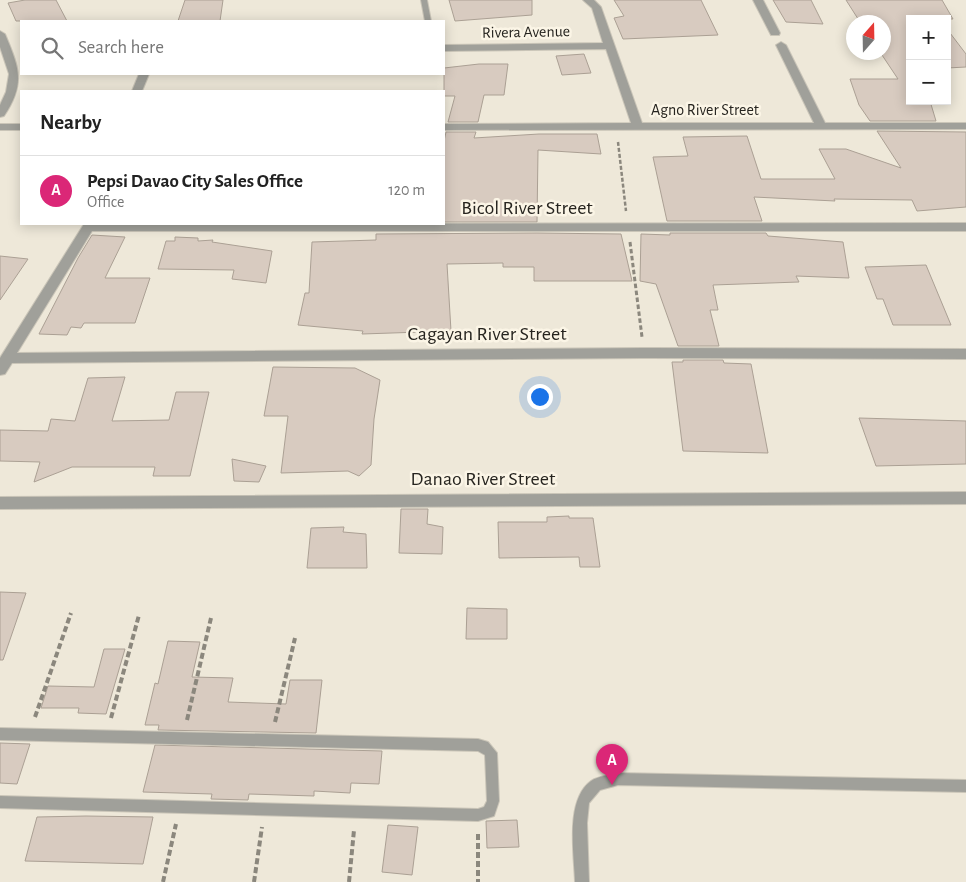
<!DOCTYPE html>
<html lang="en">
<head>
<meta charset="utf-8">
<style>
  body { margin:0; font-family:"Alegreya Sans",sans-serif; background:#f6f6f6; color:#222 }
  .controls { position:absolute; right:15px; top:15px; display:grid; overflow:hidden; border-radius:0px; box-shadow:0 2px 12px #0003 }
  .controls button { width:45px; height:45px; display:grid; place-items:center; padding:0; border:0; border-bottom:1px solid #e0e0e0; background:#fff; color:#222; font:25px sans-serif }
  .compass { position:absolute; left:846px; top:15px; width:45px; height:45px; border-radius:50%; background:#fff; box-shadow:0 2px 12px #0003; rotate:20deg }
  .you { position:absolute; left:539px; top:396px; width:18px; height:18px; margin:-12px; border:4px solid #fff; border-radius:50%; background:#1a73e8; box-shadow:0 0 0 8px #1a73e833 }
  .badge { display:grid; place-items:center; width:32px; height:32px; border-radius:50%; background:#db2777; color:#fff; font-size:16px; font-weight:700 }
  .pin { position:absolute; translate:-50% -41px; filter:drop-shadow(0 1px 2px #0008) }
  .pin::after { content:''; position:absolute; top:26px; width:18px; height:15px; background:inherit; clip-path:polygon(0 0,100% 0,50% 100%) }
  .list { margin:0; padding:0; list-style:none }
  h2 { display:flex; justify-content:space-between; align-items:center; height:65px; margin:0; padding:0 20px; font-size:21px }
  h2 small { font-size:16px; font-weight:400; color:#767676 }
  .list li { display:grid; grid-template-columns:32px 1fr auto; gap:15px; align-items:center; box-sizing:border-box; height:70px; padding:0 20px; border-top:1px solid #e0e0e0 }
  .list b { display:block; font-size:19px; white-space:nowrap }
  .list p { margin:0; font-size:16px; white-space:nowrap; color:#767676 }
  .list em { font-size:16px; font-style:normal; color:#767676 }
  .icon { flex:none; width:28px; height:28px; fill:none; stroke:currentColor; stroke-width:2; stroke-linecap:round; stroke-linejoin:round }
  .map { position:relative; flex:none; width:966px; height:882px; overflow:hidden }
  .search { position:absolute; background:#fff; box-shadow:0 2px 12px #0003; left:20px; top:20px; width:425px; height:55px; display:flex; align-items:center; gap:12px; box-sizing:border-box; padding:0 18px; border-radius:0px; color:#767676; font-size:19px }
  .panel { position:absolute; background:#fff; box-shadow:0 2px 12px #0003; left:20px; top:90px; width:425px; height:135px; border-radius:0px }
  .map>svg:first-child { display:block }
  .building { fill:#d8cbc0; stroke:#aba094 }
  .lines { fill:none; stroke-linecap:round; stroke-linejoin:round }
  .lane-casing { stroke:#cac5b8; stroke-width:2 }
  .street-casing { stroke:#cac5b8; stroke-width:2 }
  .path-far2 { stroke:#8b877d; stroke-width:2.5; stroke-dasharray:4 2; stroke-linecap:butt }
  .path-far1 { stroke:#8b877d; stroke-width:3; stroke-dasharray:4.5 2.5; stroke-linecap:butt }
  .path { stroke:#8b877d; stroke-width:4; stroke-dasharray:6 3; stroke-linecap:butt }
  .lane { fill:#a0a09a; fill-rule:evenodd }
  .street { fill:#a0a09a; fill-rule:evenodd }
  .labels { text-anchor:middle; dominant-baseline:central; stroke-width:5; stroke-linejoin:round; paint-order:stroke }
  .far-street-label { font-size:16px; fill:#26241f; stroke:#fbf5e6 }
  .street-label { font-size:20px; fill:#26241f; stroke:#fbf5e6 }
</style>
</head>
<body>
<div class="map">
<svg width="966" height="882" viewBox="0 0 966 882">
  <rect width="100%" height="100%" fill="#eee8d9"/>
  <!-- building -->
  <path class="building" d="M 25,0 L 56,0 L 67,21 L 16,21 L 8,3 Z
    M 185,0 L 223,0 L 220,21 L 178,21 Z
    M 449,0 L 532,0 L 532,15 L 455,21 Z
    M 614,0 L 701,0 L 718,35 L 623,39 L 614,18 L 624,16 Z
    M 773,0 L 811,0 L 823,24 L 786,22 Z
    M 846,0 L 942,0 L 953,19 L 910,19 L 910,101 L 930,101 L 936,121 L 870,121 L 859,105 L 850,79 L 898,79 L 880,52 L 884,52 L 884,22 L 860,22 Z
    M 947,29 L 966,54 L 966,67 L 947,68 Z
    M 584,54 L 591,73 L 562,75 L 556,56 Z
    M 479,64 L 508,64 L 504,95 L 484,95 L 478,122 L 448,122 L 455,96 L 444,96 L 444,68 Z
    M 877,131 L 966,132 L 966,207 L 917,211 L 912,200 L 834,199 L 835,201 L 754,197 L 762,221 L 667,221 L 653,157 L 688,156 L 683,137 L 747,136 L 761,179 L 835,179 L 819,149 L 846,149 L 901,168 Z
    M 446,132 L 476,132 L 474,138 L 539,134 L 597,134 L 601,154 L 538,150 L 537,222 L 444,222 L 444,141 Z
    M 537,233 L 621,234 L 632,281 L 534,281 L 534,267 L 503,267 L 503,263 L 447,264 L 451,331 L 362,334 L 363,331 L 298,325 L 305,293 L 309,293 L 312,242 L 376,240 L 376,234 Z
    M 670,233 L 766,233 L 768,236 L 843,242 L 849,278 L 796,276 L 799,282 L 713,285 L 718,310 L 710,310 L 719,346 L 678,346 L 656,284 L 640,281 L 641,234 L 670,235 Z
    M 92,235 L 125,237 L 105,278 L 150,278 L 135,323 L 84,323 L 81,328 L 71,327 L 67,335 L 39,334 L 78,258 Z
    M 175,237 L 198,238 L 198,241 L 213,240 L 212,242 L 272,251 L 266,283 L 232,279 L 234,270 L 158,269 L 166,241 L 175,241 Z
    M 0,256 L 28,259 L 0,300 Z
    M 926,265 L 951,325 L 893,325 L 883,299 L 877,299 L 865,267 Z
    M 683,360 L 723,360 L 724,363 L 751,364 L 768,453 L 683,451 L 672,362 L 683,362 Z
    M 273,367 L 355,368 L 380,380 L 374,419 L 371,465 L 359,476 L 348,471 L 281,473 L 288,416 L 264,416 Z
    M 125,377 L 112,421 L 169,420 L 176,392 L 209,392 L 190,476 L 153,476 L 155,467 L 72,467 L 34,482 L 40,462 L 0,461 L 0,430 L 48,431 L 51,419 L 75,421 L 88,378 Z
    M 859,418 L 966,421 L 966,464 L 876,466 Z
    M 232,459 L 266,466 L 259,482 L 234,481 Z
    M 401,509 L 428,509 L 427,524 L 443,527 L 442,554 L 399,553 Z
    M 569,516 L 569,518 L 593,518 L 600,567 L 580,567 L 579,557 L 499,558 L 498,522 L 547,522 L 547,517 Z
    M 344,527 L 343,532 L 366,534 L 367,568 L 307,568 L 311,528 Z
    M 0,592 L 26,593 L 3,660 L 0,660 Z
    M 467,608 L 507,609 L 507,639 L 466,639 Z
    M 168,641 L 200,642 L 192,677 L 233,678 L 228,702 L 286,704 L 290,680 L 322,680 L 316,733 L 158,730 L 159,725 L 145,725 L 155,683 L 158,684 Z
    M 104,649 L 125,649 L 106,714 L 78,713 L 79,708 L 41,708 L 48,686 L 94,687 Z
    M 0,743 L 30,744 L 17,784 L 0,783 Z
    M 155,745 L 382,751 L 379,784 L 351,783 L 350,793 L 314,791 L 314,796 L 249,794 L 248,800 L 211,799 L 212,794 L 143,792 Z
    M 86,816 L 153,817 L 143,864 L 25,861 L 37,817 Z
    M 517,820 L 519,847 L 487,848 L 486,821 Z
    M 388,825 L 418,827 L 412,875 L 382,872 Z"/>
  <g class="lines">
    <defs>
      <path id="lane" d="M 421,0 L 427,0 L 431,21 L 425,21 Z
        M 0,728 L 478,739 L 488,742 L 497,753 L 499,801 L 494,816 L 478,821 L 0,808 L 0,796 L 478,809 L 484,807 L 487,801 L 485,755 L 478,751 L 0,740 Z
        M 618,773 L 966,780 L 966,792 L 618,785 L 600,790 L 589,803 L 587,823 L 589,882 L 575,882 C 574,853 565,800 591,781 C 598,776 610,775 618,773 Z"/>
      <path id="street" d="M 583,0 L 594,0 L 601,7 L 642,123 L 814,123 L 776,45 L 781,42 L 786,45 L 825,123 L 966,123 L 966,129 L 444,130 L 444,124 L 631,123 L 606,49 L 444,51 L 444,45 L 603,43 L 592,8 Z
        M 753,0 L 763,0 L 780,33 L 779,35 L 771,35 Z
        M 0,31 L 5,34 C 19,68 26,83 4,116 L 0,117 L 0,105 L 6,92 L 9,74 L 0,47 Z
        M 139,74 L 149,74 L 142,91 L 132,91 Z
        M 0,124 L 21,124 L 21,130 L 0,130 Z
        M 966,223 L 966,231 L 92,231 L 17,353 L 644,348 L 966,349 L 966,359 L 644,358 L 12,363 L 5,374 L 0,375 L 0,358 L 84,224 Z
        M 966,492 L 966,504 L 0,509 L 0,497 Z"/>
    </defs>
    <!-- lane casing -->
    <use href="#lane" class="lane-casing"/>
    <!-- street casing -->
    <use href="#street" class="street-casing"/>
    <!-- path-far2 -->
    <path class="path-far2" d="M 618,142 L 626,211"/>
    <!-- path-far1 -->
    <path class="path-far1" d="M 630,242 L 642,337"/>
    <!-- path -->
    <path class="path" d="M 35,717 L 71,613
      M 111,718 L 139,615
      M 187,720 L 211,618
      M 275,722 L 295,638
      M 478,834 L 478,882
      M 163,882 L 176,824
      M 254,882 L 262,827
      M 349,882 L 354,830"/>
    <!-- lane -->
    <use href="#lane" class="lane"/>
    <!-- street -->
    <use href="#street" class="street"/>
  </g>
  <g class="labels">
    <!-- far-street labels -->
    <g class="far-street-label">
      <text transform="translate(526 32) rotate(-1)">Rivera Avenue</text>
      <text x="705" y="110">Agno River Street</text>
    </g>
    <!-- street labels -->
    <g class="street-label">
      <text x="527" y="208">Bicol River Street</text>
      <text x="487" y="334">Cagayan River Street</text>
      <text x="483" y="479">Danao River Street</text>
    </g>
  </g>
</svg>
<div class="controls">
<button>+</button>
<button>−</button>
</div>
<svg class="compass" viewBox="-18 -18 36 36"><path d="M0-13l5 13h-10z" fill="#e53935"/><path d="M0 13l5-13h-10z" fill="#767676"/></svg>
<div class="you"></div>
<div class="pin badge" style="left:612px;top:785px">A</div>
<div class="search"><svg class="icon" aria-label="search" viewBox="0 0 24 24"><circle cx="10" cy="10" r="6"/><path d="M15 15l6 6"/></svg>Search here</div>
<section class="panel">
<h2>Nearby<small></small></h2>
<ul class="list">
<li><span class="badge">A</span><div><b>Pepsi Davao City Sales Office</b><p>Office</p></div><em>120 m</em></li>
</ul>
</section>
</div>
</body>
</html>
